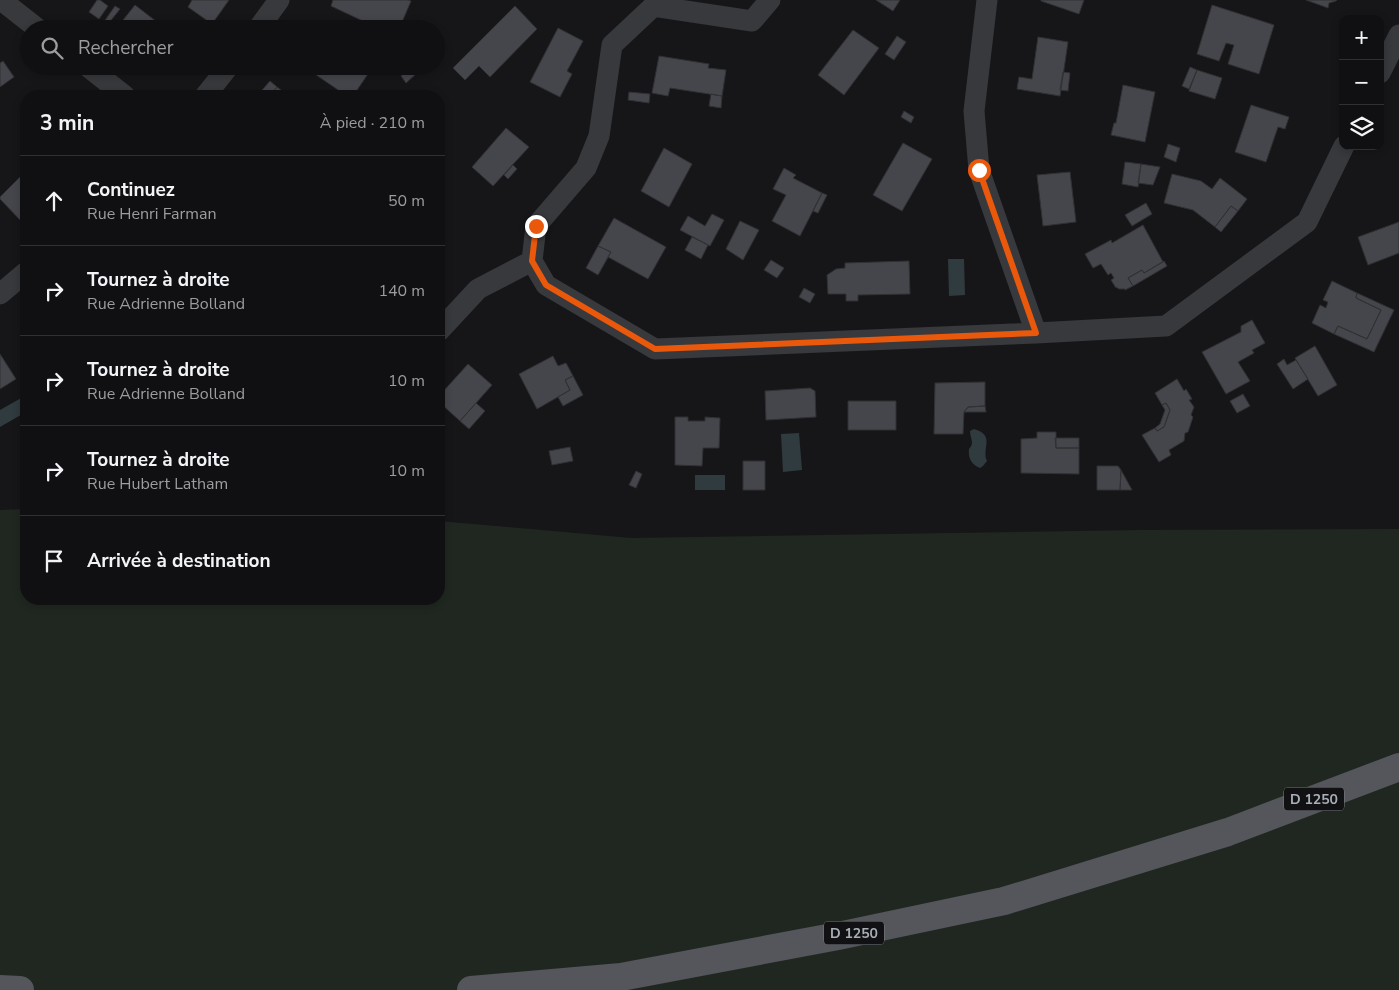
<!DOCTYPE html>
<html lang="fr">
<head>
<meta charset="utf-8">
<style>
  body { margin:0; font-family:"Nunito Sans",sans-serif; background:#19191b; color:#f1f3f6 }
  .controls { position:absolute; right:15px; top:15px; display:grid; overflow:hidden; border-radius:10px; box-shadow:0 2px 8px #0003 }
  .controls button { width:45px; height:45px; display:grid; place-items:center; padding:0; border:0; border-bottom:1px solid #303032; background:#101012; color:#f1f3f6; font:25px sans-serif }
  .stop { position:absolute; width:15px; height:15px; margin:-11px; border:4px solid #ea580c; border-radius:50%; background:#fff }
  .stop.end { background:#ea580c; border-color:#fff; box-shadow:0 1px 5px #0008 }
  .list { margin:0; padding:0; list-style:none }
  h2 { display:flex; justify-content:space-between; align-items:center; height:65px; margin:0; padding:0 20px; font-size:21px }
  h2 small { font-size:16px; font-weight:400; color:#9c9d9f }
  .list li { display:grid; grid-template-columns:32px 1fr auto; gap:15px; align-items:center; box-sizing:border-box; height:90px; padding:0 20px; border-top:1px solid #303032 }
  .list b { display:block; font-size:19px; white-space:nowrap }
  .list p { margin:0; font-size:16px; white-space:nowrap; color:#9c9d9f }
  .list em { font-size:16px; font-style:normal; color:#9c9d9f }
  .icon { flex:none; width:28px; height:28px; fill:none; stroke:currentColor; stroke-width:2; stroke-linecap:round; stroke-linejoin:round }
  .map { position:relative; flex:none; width:1399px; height:990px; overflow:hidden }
  .search { position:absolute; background:#101012; box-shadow:0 2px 8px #0003; left:20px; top:20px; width:425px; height:55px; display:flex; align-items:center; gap:12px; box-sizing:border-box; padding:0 18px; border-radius:28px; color:#9c9d9f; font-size:19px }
  .panel { position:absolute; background:#101012; box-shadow:0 2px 8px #0003; left:20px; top:90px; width:425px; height:515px; border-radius:20px }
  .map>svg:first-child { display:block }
  .green { fill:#202720 }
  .water { fill:#303b3f }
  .building { fill:#45464b; stroke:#303133 }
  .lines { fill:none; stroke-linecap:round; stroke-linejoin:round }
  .minor { stroke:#37393c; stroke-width:21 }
  .primary { stroke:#54565b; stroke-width:28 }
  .route { stroke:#ea580c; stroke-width:6 }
  .labels { text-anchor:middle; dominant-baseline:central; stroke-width:5; stroke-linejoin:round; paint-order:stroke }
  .shield { fill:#111113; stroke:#7b8086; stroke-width:1 }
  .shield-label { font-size:14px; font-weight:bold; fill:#a9afb7 }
</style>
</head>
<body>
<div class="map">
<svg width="1399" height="990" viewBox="0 0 1399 990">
  <rect width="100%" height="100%" fill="#161618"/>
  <!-- green -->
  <path class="green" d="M 26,509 L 26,599 L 439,599 L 439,521 L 631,538 L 1142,530 L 1399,529 L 1399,990 L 0,990 L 0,510 Z"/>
  <!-- water -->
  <path class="water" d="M 948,259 L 964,259 L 965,295 L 949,296 Z
    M 23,397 L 26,403 L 26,412 L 0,427 L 0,410 Z
    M 974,429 C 996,435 981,449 987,461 L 983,466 L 980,468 C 971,464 968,458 969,449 C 975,443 970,438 970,431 Z
    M 799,433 L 802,470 L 783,472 L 781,434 Z
    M 695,475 L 725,475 L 725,490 L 695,490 Z"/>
  <!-- building -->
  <path class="building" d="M 97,0 L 100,0 L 108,6 L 99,19 L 89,12 Z
    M 192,0 L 229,0 L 212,24 L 188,7 Z
    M 333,0 L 408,0 L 411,1 L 399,29 L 380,29 L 331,6 Z
    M 876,0 L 900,0 L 893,11 Z
    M 1041,0 L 1084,0 L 1079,14 L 1041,1 Z
    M 1306,0 L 1337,0 L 1336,1 L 1329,3 L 1328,8 Z
    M 135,5 L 166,29 L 116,29 Z
    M 1212,5 L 1274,25 L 1259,74 L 1228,64 L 1234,45 L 1226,43 L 1219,61 L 1197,54 Z
    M 115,6 L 120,9 L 104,29 L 101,26 Z
    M 515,6 L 537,29 L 490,77 L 479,66 L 465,80 L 453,68 Z
    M 558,28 L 583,41 L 567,71 L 572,74 L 560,97 L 530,82 Z
    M 853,30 L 879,48 L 844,95 L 818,75 Z
    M 897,36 L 906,42 L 894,60 L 885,54 Z
    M 1038,37 L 1068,42 L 1060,96 L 1017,89 L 1019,77 L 1032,79 Z
    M 659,56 L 709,64 L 708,68 L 726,70 L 722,96 L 670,88 L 668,96 L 652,93 Z
    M 3,61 L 14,77 L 0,87 L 0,63 Z
    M 303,66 L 369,66 L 372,68 L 353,96 L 347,96 Z
    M 411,67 L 417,73 L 406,83 L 401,76 Z
    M 1190,67 L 1197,70 L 1189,89 L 1182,86 Z
    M 1197,70 L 1222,78 L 1215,99 L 1189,91 Z
    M 1063,72 L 1070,73 L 1068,91 L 1060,90 Z
    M 270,81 L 277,87 L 269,96 L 257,96 Z
    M 1123,85 L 1155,92 L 1145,142 L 1111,135 L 1114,123 L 1116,123 Z
    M 277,87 L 289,96 L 269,96 Z
    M 629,92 L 650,94 L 649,103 L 628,100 Z
    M 711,94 L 722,96 L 721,108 L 709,106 Z
    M 1251,105 L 1289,117 L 1285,129 L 1278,127 L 1266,162 L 1235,152 Z
    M 904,111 L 914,117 L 911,123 L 901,117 Z
    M 506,128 L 529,147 L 493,186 L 472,167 Z
    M 903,143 L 932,159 L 902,211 L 873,195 Z
    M 1168,144 L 1180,148 L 1176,162 L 1164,157 Z
    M 664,148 L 692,164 L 669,207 L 641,191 Z
    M 1125,162 L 1141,164 L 1138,187 L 1122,184 Z
    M 1141,164 L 1160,167 L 1153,185 L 1138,183 Z
    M 513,165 L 517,169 L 508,179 L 504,175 Z
    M 784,168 L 796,175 L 793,178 L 822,193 L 800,236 L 772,221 L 786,195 L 773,189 Z
    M 26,171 L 26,217 L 22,222 L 0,199 L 0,197 Z
    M 1070,172 L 1076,222 L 1043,226 L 1037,175 Z
    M 1172,174 L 1201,181 L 1212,189 L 1220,178 L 1247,199 L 1238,211 L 1231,206 L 1215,227 L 1193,210 L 1164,203 Z
    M 822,193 L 827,195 L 818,213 L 813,211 Z
    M 1146,203 L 1152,214 L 1132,226 L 1125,215 Z
    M 1231,206 L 1238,211 L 1221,232 L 1215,227 Z
    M 712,214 L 724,220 L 710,246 L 680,230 L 688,216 L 705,226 Z
    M 614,218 L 666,247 L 648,279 L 608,257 L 611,252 L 598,246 Z
    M 740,221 L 759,230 L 743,260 L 726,249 Z
    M 1399,222 L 1399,253 L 1368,265 L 1358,237 Z
    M 1143,225 L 1163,262 L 1144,273 L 1142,270 L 1128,278 L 1133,286 L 1125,290 L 1125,289 L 1119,289 L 1116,287 L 1116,288 L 1111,280 L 1114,278 L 1111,273 L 1108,275 L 1101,264 L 1093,268 L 1085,254 L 1111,240 L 1112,243 Z
    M 692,237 L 708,245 L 701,259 L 685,250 Z
    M 598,246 L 611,252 L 598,275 L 586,268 Z
    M 771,260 L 784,268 L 777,278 L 764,270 Z
    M 909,261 L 910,294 L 858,295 L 858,301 L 846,301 L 846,294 L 828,294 L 827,275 L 836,269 L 845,268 L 845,263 Z
    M 1164,261 L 1167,266 L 1133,286 L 1128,278 L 1142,270 L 1144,273 Z
    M 1332,281 L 1357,293 L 1356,298 L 1381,310 L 1367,339 L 1338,326 L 1334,334 L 1312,323 L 1320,305 L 1326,308 L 1328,302 L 1323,300 Z
    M 804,288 L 815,294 L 810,303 L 799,297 Z
    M 1357,293 L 1394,310 L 1374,352 L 1334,334 L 1338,326 L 1367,339 L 1381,310 L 1356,298 Z
    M 1252,320 L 1265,343 L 1252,350 L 1254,353 L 1238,362 L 1250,381 L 1226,394 L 1202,352 L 1241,332 L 1241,326 Z
    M 1315,346 L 1337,385 L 1318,396 L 1295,358 Z
    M 0,354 L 16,379 L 0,389 Z
    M 553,356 L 558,366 L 566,363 L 573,376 L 565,380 L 570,390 L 537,409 L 519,374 Z
    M 1284,359 L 1287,365 L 1296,360 L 1308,379 L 1293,389 L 1277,364 Z
    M 468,364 L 492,385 L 460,421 L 439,402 L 439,396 Z
    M 573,376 L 583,395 L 563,406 L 558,397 L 570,390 L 565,380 Z
    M 1177,379 L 1184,391 L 1186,389 L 1192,399 L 1189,400 L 1194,407 L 1191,415 L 1193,417 L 1188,432 L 1185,433 L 1184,441 L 1169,450 L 1171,455 L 1159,462 L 1142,435 L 1155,428 L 1157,431 L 1164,427 L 1170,410 L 1166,403 L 1162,405 L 1155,393 Z
    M 985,382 L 985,406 L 968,407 L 964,412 L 963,434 L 934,434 L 935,383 Z
    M 810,388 L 815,391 L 816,417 L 766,420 L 765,391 Z
    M 1243,394 L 1250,406 L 1237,413 L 1230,401 Z
    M 848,401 L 896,401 L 896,430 L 848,430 Z
    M 476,403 L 485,411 L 469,429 L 460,421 Z
    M 1166,403 L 1170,410 L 1164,427 L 1157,431 L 1155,428 L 1160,424 L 1165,410 L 1162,405 Z
    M 985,406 L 986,412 L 964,412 L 968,407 Z
    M 675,417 L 688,417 L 688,421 L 705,421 L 705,417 L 720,418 L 719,448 L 703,448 L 702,466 L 675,465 Z
    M 1037,432 L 1056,432 L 1056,448 L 1079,448 L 1079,474 L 1021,473 L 1021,439 L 1037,438 Z
    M 1055,438 L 1079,438 L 1079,448 L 1056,448 Z
    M 570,447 L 573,461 L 552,465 L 549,451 Z
    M 743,461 L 765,461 L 765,490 L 743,490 Z
    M 1097,466 L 1118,466 L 1121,470 L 1120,490 L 1097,490 Z
    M 1121,470 L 1132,490 L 1120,490 Z
    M 636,471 L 642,474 L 636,488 L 629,485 Z"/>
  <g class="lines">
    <!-- minor -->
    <path class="minor" d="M 1,0 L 38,29
      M 987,0 L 974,111 L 979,170 L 1036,333
      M 653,6 L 752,21 L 770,0
      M 258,29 L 279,0
      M 87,66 L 125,96
      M 1380,73 L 1399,35
      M 205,96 L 229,66
      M 532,261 L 546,285 L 655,349 L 1036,333 L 1166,326 L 1307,222 L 1344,146
      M 532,261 L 536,226 L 586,168 L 599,136 L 612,45 L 660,0
      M 0,294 L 26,272
      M 439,331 L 478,289 L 532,261"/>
    <!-- primary -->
    <path class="primary" d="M 0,989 L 20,990
      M 471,990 L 621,977 L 838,936 L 1004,901 L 1228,832 L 1399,767"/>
  </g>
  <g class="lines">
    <!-- route -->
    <path class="route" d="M 536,226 L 532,261 L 546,285 L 655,349 L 1036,333 L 979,170"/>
  </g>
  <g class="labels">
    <!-- shield labels -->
    <g class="shield">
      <rect x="1284" y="787.5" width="60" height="23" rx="4"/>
      <rect x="824" y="921.5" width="60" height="23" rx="4"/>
    </g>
    <g class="shield-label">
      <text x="1314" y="799">D 1250</text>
      <text x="854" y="933">D 1250</text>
    </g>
  </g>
</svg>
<div class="controls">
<button>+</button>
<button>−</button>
<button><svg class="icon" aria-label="layers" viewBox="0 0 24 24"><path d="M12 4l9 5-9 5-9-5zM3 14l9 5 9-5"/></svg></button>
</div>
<div class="stop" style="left:979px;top:170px"></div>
<div class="stop end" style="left:536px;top:226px"></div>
<div class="search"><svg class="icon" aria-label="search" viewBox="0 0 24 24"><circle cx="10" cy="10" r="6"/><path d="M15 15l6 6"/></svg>Rechercher</div>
<section class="panel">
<h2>3 min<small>À pied · 210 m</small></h2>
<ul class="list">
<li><svg class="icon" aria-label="ahead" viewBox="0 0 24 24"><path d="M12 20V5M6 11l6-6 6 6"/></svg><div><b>Continuez</b><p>Rue Henri Farman</p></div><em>50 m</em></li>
<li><svg class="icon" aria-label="right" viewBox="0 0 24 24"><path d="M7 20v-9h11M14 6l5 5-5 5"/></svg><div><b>Tournez à droite</b><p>Rue Adrienne Bolland</p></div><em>140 m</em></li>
<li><svg class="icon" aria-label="right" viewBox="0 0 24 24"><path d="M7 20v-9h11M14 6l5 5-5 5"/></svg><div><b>Tournez à droite</b><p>Rue Adrienne Bolland</p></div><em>10 m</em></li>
<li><svg class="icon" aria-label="right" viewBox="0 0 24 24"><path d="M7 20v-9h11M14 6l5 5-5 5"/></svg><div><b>Tournez à droite</b><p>Rue Hubert Latham</p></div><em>10 m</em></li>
<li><svg class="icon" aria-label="arrive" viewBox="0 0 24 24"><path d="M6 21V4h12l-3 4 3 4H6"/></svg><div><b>Arrivée à destination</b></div></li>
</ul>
</section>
</div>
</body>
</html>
